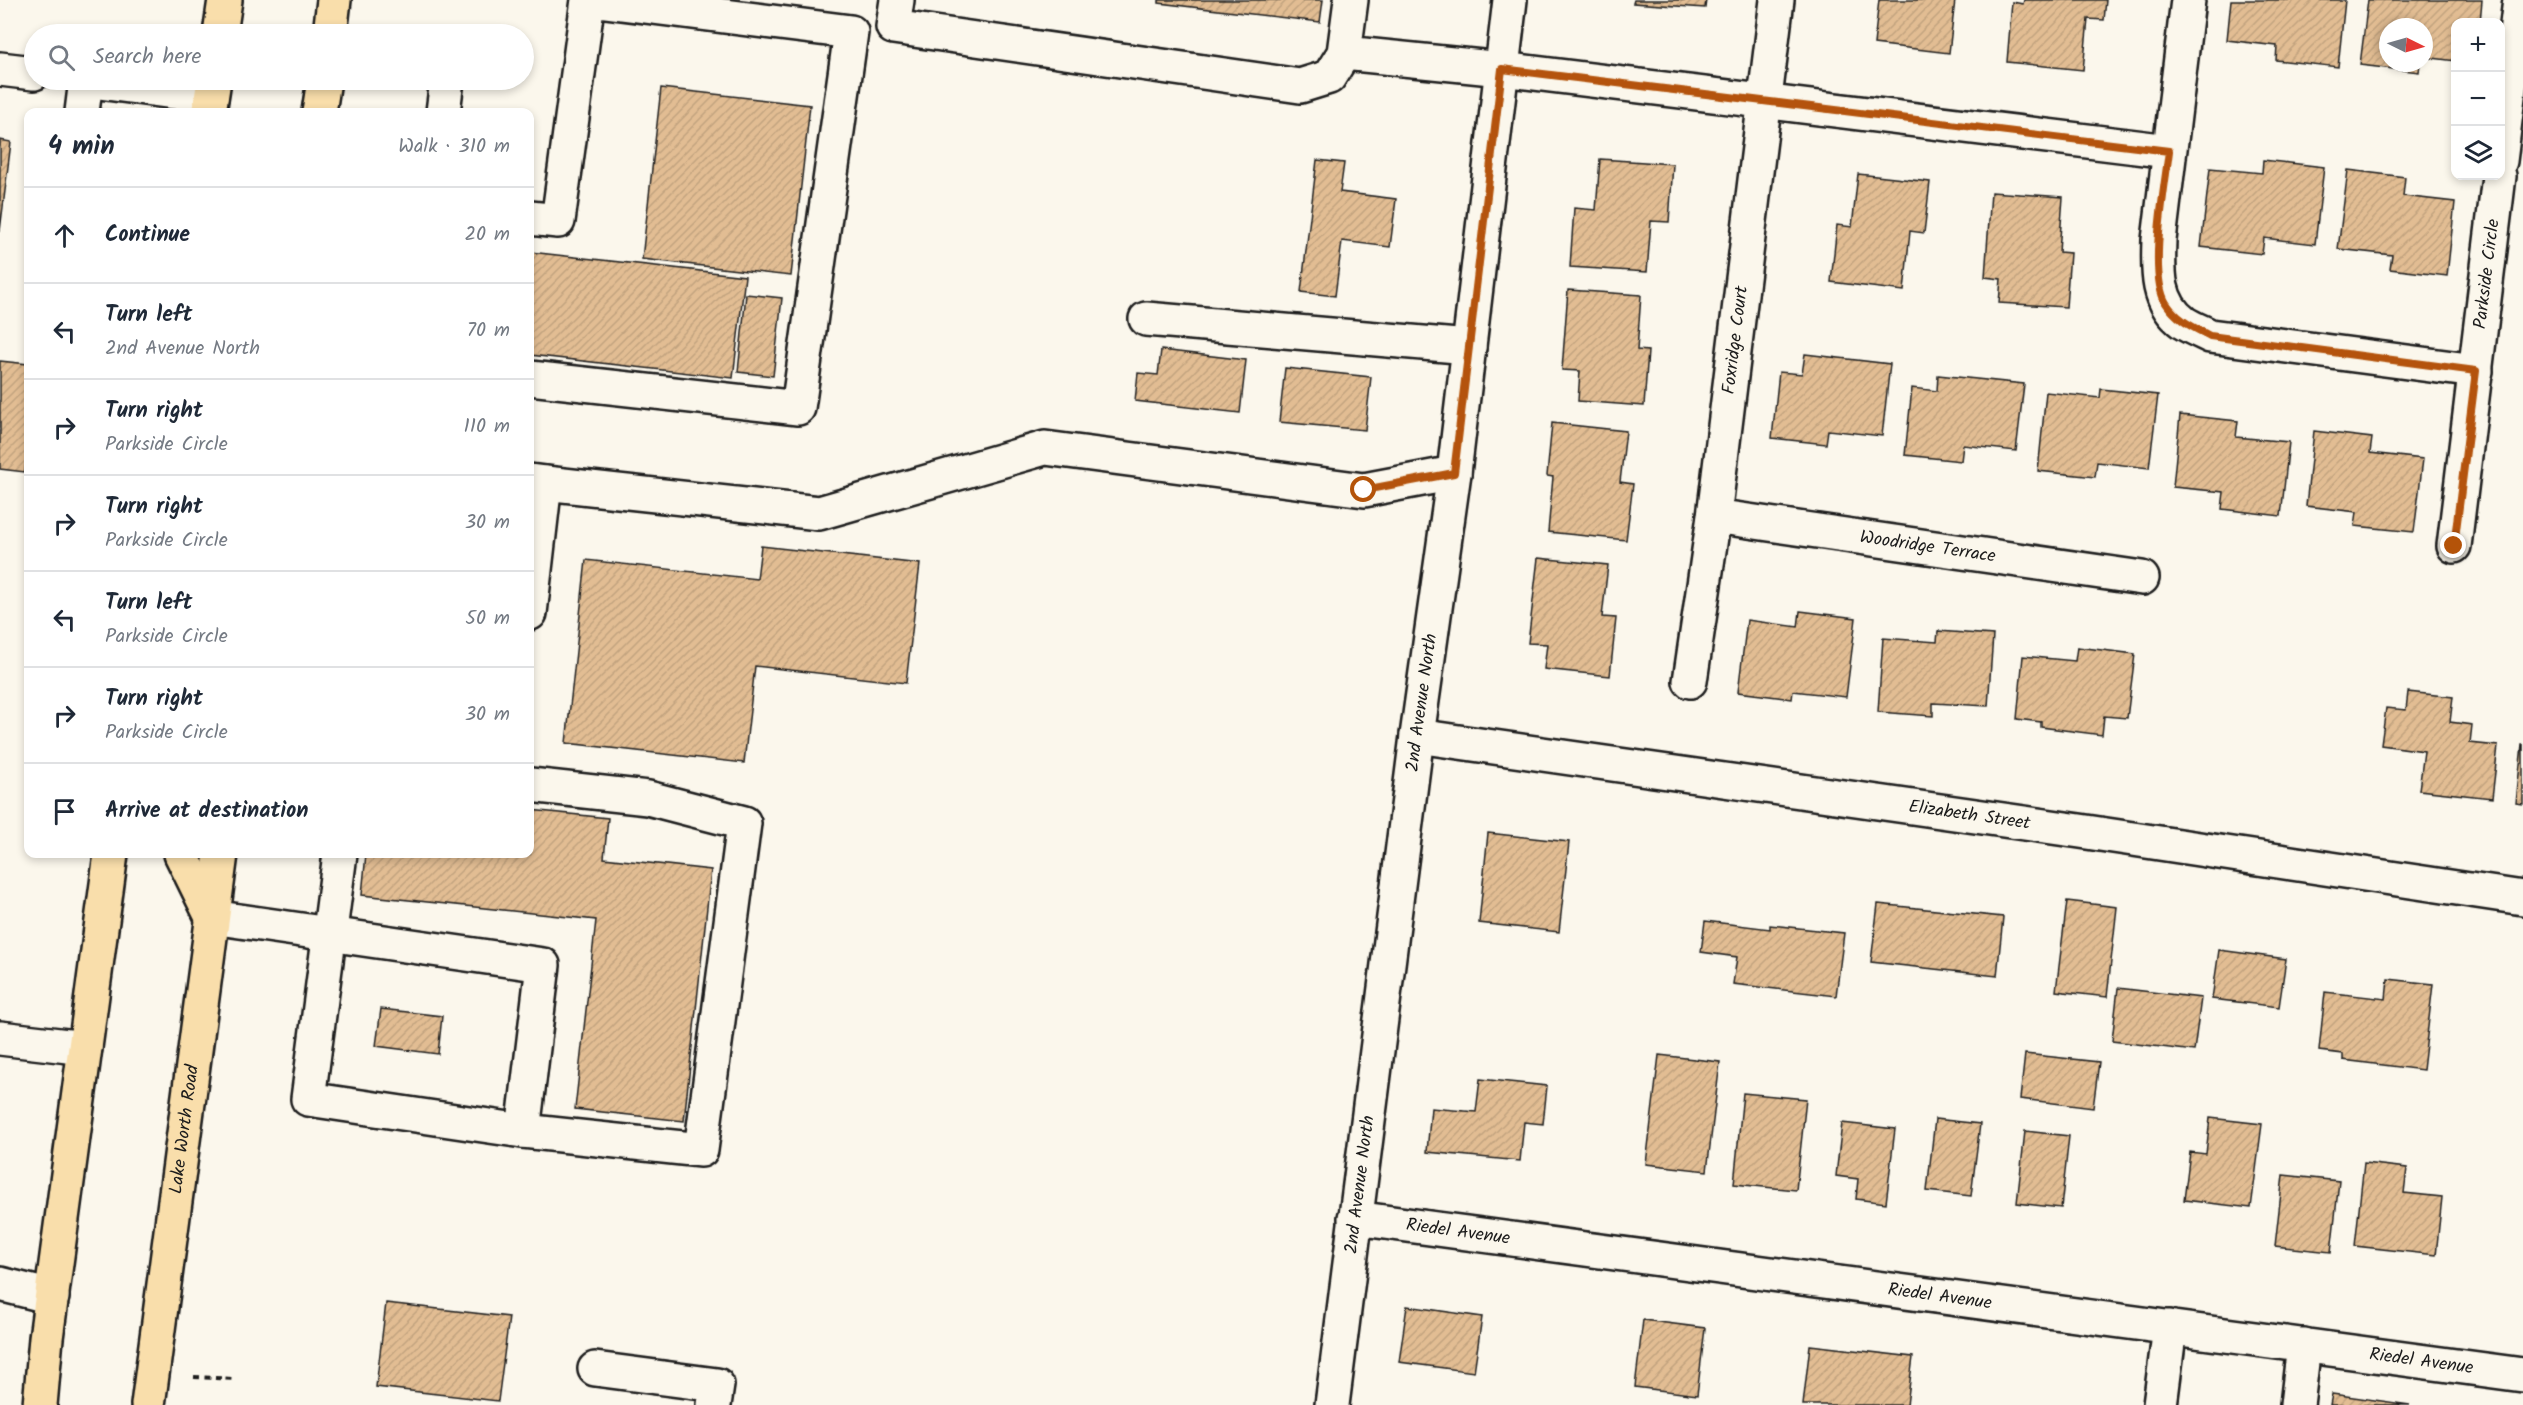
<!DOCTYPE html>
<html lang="en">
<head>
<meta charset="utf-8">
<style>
  body { margin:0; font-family:Kalam,sans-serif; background:#f2f2f3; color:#1f2937 }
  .controls { position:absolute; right:18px; top:18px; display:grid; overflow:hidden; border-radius:12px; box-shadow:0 3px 9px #0003 }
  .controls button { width:54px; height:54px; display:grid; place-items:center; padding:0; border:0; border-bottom:2px solid #e0e1e3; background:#fff; color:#1f2937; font:30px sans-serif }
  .compass { position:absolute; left:2379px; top:18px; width:54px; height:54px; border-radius:50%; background:#fff; box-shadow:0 3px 9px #0003; rotate:95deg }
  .stop { position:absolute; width:18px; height:18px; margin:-14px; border:4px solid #b45309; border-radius:50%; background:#fff }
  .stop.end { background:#b45309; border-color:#fff; box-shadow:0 2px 6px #0008 }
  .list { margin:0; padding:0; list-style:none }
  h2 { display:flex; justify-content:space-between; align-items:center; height:78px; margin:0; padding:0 24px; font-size:26px }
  h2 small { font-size:20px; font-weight:400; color:#747a83 }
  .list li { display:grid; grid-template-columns:39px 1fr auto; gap:18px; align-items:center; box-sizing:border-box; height:96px; padding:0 24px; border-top:2px solid #e0e1e3 }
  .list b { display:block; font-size:22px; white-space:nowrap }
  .list p { margin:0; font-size:20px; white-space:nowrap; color:#747a83 }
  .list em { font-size:20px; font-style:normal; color:#747a83 }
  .icon { flex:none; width:33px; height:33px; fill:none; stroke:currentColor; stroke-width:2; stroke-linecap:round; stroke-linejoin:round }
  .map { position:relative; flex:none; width:2523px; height:1405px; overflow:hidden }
  .search { position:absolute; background:#fff; box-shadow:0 3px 9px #0003; left:24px; top:24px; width:510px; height:66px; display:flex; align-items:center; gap:15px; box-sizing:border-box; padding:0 21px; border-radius:33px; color:#747a83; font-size:22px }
  .panel { position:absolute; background:#fff; box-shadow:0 3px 9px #0003; left:24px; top:108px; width:510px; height:750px; border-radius:12px }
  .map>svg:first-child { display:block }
  .building { fill:url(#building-hatch); stroke:#1c1c1c; stroke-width:1.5 }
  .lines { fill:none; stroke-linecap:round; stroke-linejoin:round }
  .minor-casing { stroke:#1c1c1c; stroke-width:38 }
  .major-casing { stroke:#1c1c1c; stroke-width:38 }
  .path { stroke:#1c1c1c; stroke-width:4; stroke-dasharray:6 4.5; stroke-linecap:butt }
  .minor { stroke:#fbf7ec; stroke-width:33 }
  .major { stroke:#f9deab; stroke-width:33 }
  .route { stroke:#b45309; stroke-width:8 }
  .labels { text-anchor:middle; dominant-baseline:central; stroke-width:4.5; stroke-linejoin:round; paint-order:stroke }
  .street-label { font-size:18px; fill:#1c1c1c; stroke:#fbf7ec }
</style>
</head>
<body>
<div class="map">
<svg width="2523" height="1405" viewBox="0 0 2523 1405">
  <defs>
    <pattern id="building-hatch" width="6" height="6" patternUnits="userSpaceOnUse" patternTransform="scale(1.5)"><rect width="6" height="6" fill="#e2bd93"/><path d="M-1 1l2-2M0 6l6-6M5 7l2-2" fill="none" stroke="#c1a27e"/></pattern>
  </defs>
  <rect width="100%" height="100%" fill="#fbf7ec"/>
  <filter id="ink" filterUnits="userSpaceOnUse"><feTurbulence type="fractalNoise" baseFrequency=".0167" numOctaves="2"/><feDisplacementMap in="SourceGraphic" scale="12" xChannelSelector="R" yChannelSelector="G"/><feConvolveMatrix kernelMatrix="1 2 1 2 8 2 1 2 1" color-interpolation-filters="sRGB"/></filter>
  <g filter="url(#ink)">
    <!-- building -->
    <path class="building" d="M 1159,0 L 1323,0 L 1320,22 L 1159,3 Z
      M 1634,0 L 1706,0 L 1705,8 L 1633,3 Z
      M 1879,0 L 1955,0 L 1949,53 L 1874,44 Z
      M 2024,0 L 2106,0 L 2104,20 L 2088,19 L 2083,70 L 2007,62 L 2012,2 L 2023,4 Z
      M 2231,0 L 2345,0 L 2338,67 L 2276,60 L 2277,46 L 2227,40 Z
      M 2368,0 L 2482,0 L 2480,22 L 2456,22 L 2456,61 L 2424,57 L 2424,27 L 2388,27 L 2388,63 L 2420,63 L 2419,72 L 2360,65 Z
      M 661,88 L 810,105 L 791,276 L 642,259 Z
      M 0,140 L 11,142 L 0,231 Z
      M 1600,159 L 1673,164 L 1669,222 L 1651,221 L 1647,272 L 1570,267 L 1574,208 L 1596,210 Z
      M 1317,160 L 1344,163 L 1340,192 L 1396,199 L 1390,247 L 1342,241 L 1335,296 L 1301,292 Z
      M 2263,160 L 2324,167 L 2315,244 L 2264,238 L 2262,254 L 2201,247 L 2210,168 L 2262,173 Z
      M 2348,170 L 2405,177 L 2403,196 L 2455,202 L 2447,276 L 2390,269 L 2392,255 L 2338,249 Z
      M 1858,174 L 1930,182 L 1924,233 L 1910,231 L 1904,291 L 1831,282 L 1837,225 L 1852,227 Z
      M 1991,192 L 2063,197 L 2059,252 L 2070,253 L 2066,307 L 1999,303 L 2001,279 L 1985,277 Z
      M 530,252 L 745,276 L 733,378 L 530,355 Z
      M 1568,290 L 1641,295 L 1637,350 L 1648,351 L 1644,406 L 1578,401 L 1580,371 L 1562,370 Z
      M 746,294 L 782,298 L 773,376 L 738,372 Z
      M 1161,350 L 1246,360 L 1240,413 L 1135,401 L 1138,373 L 1158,375 Z
      M 1805,354 L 1890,364 L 1882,436 L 1828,430 L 1826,444 L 1772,438 L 1779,372 L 1802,374 Z
      M 0,361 L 28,364 L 28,438 L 25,472 L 0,469 Z
      M 1285,368 L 1371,377 L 1365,430 L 1279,422 Z
      M 1938,375 L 2024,384 L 2016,451 L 1963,445 L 1961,461 L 1905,455 L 1912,388 L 1937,391 Z
      M 2101,389 L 2158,395 L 2149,468 L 2097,462 L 2095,477 L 2038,471 L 2046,392 L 2100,398 Z
      M 2180,415 L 2238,421 L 2236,437 L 2289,442 L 2281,516 L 2222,509 L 2224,492 L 2173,487 Z
      M 1552,423 L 1626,431 L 1620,482 L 1633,484 L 1626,540 L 1548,532 L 1553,477 L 1547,476 Z
      M 2314,431 L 2372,438 L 2370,453 L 2423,459 L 2414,532 L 2355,526 L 2357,512 L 2306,506 Z
      M 761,546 L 920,564 L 906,683 L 755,666 L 744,763 L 566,743 L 586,560 L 757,579 Z
      M 1538,558 L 1608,565 L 1602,617 L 1616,618 L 1610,676 L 1544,669 L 1547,644 L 1528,643 Z
      M 1800,611 L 1856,618 L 1846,697 L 1793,691 L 1792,699 L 1738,692 L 1747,620 L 1798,627 Z
      M 1938,631 L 1993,635 L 1988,706 L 1933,703 L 1933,716 L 1878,712 L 1883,638 L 1937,642 Z
      M 2077,647 L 2135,654 L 2127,718 L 2104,716 L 2102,735 L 2041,727 L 2041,722 L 2017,719 L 2023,656 L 2075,661 Z
      M 2408,692 L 2453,697 L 2450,722 L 2472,725 L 2470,743 L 2498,746 L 2492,798 L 2419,790 L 2424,751 L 2381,745 L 2386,708 L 2406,710 Z
      M 2522,745 L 2523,745 L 2523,804 L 2516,803 Z
      M 530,810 L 608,818 L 604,858 L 711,870 L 684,1121 L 575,1109 L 596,920 L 362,895 L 366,854 L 530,854 Z
      M 1488,833 L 1569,842 L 1559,932 L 1479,923 Z
      M 2067,901 L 2117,907 L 2107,997 L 2056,991 Z
      M 1878,904 L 2003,917 L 1997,976 L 1871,962 Z
      M 1705,921 L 1770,929 L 1770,925 L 1844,933 L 1836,996 L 1733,984 L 1737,957 L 1701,952 Z
      M 2219,950 L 2286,959 L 2279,1007 L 2212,999 Z
      M 2388,979 L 2433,984 L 2423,1070 L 2343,1060 L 2343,1054 L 2319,1051 L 2325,992 L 2386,999 Z
      M 2118,988 L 2201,998 L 2194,1051 L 2112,1041 Z
      M 381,1009 L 442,1016 L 438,1054 L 376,1046 Z
      M 2025,1054 L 2099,1062 L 2093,1108 L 2020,1099 Z
      M 1659,1055 L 1720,1062 L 1707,1171 L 1646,1164 Z
      M 1480,1079 L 1547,1086 L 1543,1124 L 1524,1122 L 1520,1161 L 1427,1152 L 1431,1108 L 1476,1112 Z
      M 1743,1093 L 1806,1099 L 1796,1190 L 1734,1184 Z
      M 2210,1118 L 2262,1124 L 2251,1208 L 2184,1200 L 2190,1152 L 2206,1154 Z
      M 1935,1119 L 1980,1124 L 1971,1196 L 1927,1191 Z
      M 1842,1123 L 1895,1129 L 1886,1203 L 1856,1199 L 1858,1179 L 1836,1176 Z
      M 2025,1131 L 2069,1136 L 2061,1208 L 2017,1203 Z
      M 2364,1163 L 2407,1168 L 2404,1193 L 2442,1197 L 2436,1255 L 2355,1246 Z
      M 2283,1175 L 2339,1181 L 2331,1252 L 2275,1246 Z
      M 386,1303 L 509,1317 L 498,1401 L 376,1387 Z
      M 1407,1306 L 1482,1317 L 1474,1372 L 1399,1362 Z
      M 1643,1320 L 1705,1328 L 1697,1395 L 1635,1387 Z
      M 1810,1345 L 1913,1357 L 1907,1405 L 1803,1405 Z
      M 2332,1394 L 2410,1405 L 2330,1405 Z"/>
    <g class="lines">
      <defs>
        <g id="minor">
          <path d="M 897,0 L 893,27 L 1300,86 L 1329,77 L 1344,53 L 1351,0"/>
          <path d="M 2188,0 L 2159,240 C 2158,270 2156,303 2184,323 C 2192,328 2202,332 2210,336 L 2476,371"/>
          <path d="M 1344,53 L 1502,69 L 2169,151"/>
          <path d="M 0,69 L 34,73"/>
          <path d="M 84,80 L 211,97"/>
          <path d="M 82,112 L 86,80"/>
          <path d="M 443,112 L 447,80"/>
          <path d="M 2500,161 L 2520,0"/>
          <path d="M 530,218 L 558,221 L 588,0"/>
          <path d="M 1146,319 L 1469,347"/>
          <path d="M 530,378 L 798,408 L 851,32 L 597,0"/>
          <path d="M 530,481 L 545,483 L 530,613"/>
          <path d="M 545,483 L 819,513 L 1045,448 L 1364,490 L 1454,473"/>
          <path id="s1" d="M 1714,516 L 2142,578"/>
          <path id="s2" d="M 2454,546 L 2499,176"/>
          <path id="s3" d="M 1690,681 L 1714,516 L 1777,0"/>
          <path id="s4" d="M 1417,736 L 2080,831 L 2523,898"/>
          <path d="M 340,854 L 308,1099 L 523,1131 L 701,1150 L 744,823 L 648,798 L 530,785"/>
          <path d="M 212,917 L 543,965 L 523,1131"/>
          <path d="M 0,1038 L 85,1048"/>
          <path id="s5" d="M 1355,1218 L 2523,1375"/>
          <path d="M 0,1284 L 52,1297"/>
          <path d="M 595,1369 L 717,1385 L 714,1405"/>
          <path id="s6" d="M 1332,1405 L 1417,736 L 1454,473 L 1510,0"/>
          <path d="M 2160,1405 L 2170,1327"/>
          <path d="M 2297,1405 L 2304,1345"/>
        </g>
        <g id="major">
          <path d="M 220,34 L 225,0"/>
          <path d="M 330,34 L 334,0"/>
          <path d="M 209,112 L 214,80"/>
          <path d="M 319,112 L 324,80"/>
          <path d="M 181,854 L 212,917"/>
          <path d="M 40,1405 L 46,1338 L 111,854"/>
          <path id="s7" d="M 148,1405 L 221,854"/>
        </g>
      </defs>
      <!-- minor casing -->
      <use href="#minor" class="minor-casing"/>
      <!-- major casing -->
      <use href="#major" class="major-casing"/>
      <!-- path -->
      <path class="path" d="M 194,1377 L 234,1379"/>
      <!-- minor -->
      <use href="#minor" class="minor"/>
      <!-- major -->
      <use href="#major" class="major"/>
    </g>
  </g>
  <g class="lines" filter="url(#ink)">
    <!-- route -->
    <path class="route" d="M 1364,490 L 1454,473 L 1502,69 L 2169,151 C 2165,186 2148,274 2166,303 C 2177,320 2193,327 2210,336 L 2476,371 L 2454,546"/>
  </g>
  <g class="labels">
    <!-- street labels -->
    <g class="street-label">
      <text stroke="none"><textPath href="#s2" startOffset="274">Parkside Circle</textPath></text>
      <text stroke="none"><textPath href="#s3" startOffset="344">Foxridge Court</textPath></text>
      <text stroke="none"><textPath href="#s1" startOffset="216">Woodridge Terrace</textPath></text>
      <text stroke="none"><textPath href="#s6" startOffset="708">2nd Avenue North</textPath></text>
      <text stroke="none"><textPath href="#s4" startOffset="558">Elizabeth Street</textPath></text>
      <text stroke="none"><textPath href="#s7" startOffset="278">Lake Worth Road</textPath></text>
      <text stroke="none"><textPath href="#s6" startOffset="222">2nd Avenue North</textPath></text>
      <text stroke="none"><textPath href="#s5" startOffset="104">Riedel Avenue</textPath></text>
      <text stroke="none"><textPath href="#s5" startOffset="590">Riedel Avenue</textPath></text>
      <text stroke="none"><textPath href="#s5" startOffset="1076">Riedel Avenue</textPath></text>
    </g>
  </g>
</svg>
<div class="controls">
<button>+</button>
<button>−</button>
<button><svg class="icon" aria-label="layers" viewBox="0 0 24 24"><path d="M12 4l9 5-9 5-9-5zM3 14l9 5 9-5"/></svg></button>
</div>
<svg class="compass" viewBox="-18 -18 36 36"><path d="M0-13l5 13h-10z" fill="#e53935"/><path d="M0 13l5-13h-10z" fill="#747a83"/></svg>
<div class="stop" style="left:1364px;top:490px"></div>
<div class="stop end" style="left:2454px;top:546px"></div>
<div class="search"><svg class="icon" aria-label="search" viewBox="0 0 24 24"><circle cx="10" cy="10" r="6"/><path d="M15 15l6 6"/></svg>Search here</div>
<section class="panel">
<h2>4 min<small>Walk · 310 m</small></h2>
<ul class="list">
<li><svg class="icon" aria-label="ahead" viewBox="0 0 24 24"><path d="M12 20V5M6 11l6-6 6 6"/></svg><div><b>Continue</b></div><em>20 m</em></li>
<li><svg class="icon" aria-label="left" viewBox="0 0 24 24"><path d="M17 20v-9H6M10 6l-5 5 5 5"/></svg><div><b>Turn left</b><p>2nd Avenue North</p></div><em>70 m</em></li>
<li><svg class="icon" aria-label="right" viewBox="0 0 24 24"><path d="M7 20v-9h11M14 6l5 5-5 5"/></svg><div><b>Turn right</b><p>Parkside Circle</p></div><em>110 m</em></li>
<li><svg class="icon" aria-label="right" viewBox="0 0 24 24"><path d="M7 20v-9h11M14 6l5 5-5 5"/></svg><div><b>Turn right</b><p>Parkside Circle</p></div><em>30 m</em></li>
<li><svg class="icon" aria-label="left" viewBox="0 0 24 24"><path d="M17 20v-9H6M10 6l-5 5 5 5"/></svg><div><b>Turn left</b><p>Parkside Circle</p></div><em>50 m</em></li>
<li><svg class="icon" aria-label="right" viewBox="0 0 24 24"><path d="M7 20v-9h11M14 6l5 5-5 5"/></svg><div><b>Turn right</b><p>Parkside Circle</p></div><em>30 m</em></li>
<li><svg class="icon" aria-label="arrive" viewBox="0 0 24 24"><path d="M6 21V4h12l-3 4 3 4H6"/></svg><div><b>Arrive at destination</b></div></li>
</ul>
</section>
</div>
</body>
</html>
